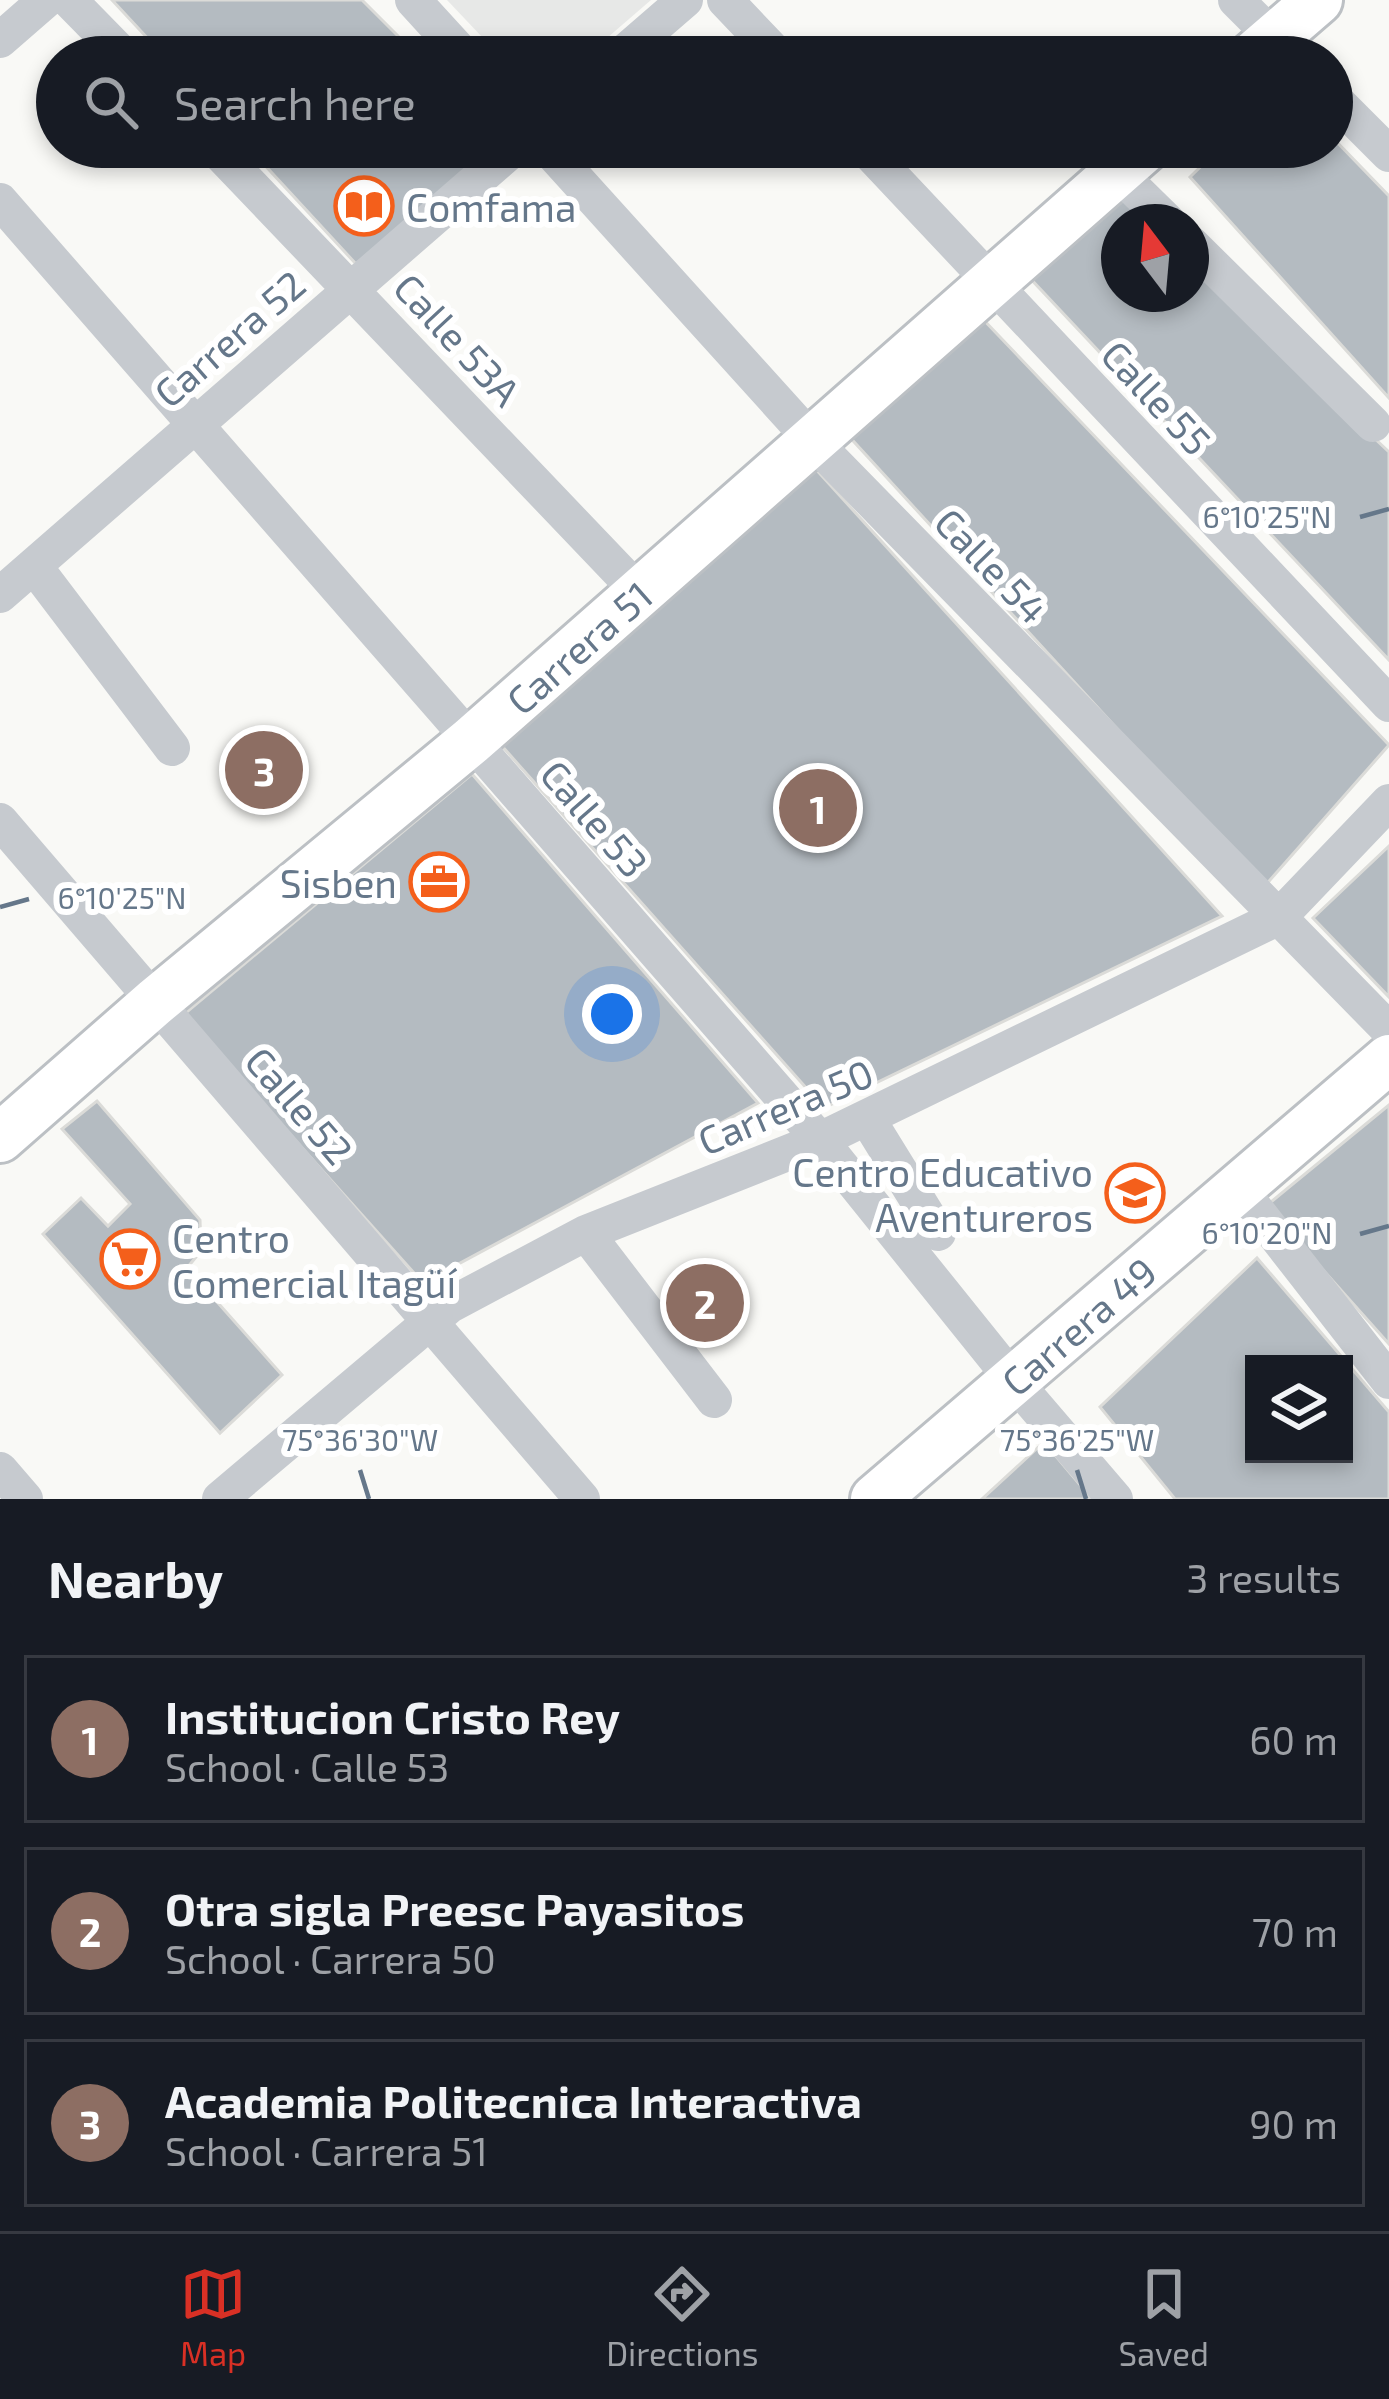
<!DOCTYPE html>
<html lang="en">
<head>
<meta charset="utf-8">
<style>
  body { margin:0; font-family:"Exo 2",sans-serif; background:#242831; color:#f1f3f6 }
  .controls { position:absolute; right:36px; bottom:36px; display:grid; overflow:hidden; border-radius:0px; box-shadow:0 6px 18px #0003 }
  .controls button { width:108px; height:108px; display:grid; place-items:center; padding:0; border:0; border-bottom:3px solid #363941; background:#171b24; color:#f1f3f6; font:60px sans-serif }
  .compass { position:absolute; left:1101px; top:204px; width:108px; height:108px; border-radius:50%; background:#171b24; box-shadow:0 6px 18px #0003; rotate:344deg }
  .you { position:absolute; left:612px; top:1014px; width:42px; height:42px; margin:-30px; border:9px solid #fff; border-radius:50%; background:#1a73e8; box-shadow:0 0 0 18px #1a73e833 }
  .badge { display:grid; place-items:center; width:78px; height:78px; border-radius:50%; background:#d93025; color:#fff; font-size:39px; font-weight:700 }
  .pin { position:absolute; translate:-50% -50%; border:6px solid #fff; box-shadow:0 3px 12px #0006 }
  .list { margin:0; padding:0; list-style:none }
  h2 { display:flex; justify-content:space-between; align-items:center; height:156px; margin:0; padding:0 48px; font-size:51px }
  h2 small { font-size:39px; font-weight:400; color:#9ea1a6 }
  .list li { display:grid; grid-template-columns:78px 1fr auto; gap:36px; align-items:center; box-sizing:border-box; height:168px; margin:0 24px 24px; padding:0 24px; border:3px solid #363941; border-radius:0px }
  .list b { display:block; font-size:45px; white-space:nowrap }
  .list p { margin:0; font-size:39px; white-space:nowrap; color:#9ea1a6 }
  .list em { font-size:39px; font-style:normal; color:#9ea1a6 }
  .icon { flex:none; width:66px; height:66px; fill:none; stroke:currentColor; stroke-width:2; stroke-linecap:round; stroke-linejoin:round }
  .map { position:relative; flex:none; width:1389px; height:1499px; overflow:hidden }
  .search { position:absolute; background:#171b24; box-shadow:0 6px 18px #0003; left:36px; right:36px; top:36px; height:132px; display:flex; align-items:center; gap:30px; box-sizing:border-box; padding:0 42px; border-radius:66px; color:#9ea1a6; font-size:45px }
  .sheet { height:732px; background:#171b24 }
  nav { display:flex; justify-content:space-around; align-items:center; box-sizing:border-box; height:168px; border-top:3px solid #363941; background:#171b24; font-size:33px; color:#9ea1a6 }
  nav a { display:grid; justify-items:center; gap:6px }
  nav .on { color:#d93025 }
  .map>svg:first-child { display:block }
  .built { fill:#e7e8e7 }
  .building { fill:#b4bbc1; stroke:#dbdbd8; stroke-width:3; fill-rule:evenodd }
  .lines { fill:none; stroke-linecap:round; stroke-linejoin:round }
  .major-casing { stroke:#bcc0c4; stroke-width:54 }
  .minor { stroke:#c6cacf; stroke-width:36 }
  .major { stroke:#fff; stroke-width:48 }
  .ticks { fill:none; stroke:#65778a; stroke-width:4.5 }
  .labels { text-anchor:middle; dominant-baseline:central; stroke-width:12; stroke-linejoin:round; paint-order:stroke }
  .poi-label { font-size:39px; fill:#65778a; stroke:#fff; text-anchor:start }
  .street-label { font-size:39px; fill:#65778a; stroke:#fff }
  .ticks-label { font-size:30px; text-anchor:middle; fill:#65778a; stroke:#fff; stroke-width:12; stroke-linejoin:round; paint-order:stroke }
</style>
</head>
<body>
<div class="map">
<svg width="1389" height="1499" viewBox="0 0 1389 1499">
  <rect width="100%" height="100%" fill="#f9f9f6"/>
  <!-- built -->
  <path class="built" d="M 447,0 L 651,0 L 585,57 L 501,57 Z"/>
  <!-- building -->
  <path class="building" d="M 112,0 L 362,0 L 419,57 L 165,57 Z
    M 1332,137 L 1389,196 L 1389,398 L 1190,177 L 1221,147 L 1332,147 Z
    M 248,147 L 495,147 L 356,264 Z
    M 1120,197 L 1146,222 L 1119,222 L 1119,294 L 1191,294 L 1191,265 L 1389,452 L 1389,660 L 1028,276 Z
    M 978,314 L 1389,745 L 1263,888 L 845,432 Z
    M 812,465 L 1222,916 L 824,1108 L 493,736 Z
    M 472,774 L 758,1103 L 423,1283 L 183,1015 Z
    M 1389,846 L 1389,997 L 1313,918 Z
    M 97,1101 L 200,1220 L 201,1251 L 187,1268 L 282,1375 L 220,1433 L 43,1234 L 81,1198 L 108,1226 L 130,1204 L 62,1129 Z
    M 1389,1105 L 1389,1344 L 1266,1206 Z
    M 1257,1258 L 1389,1412 L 1389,1499 L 1175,1499 L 1100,1407 ZM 1254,1364 L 1344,1364 L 1344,1454 L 1254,1454 Z
    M 1044,1442 L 1092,1499 L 982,1499 Z"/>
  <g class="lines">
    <defs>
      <g id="major">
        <path d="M 1252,57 L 1318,0"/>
        <path id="s1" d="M 0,1138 L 155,1002 L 471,741 L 1146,147"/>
        <path id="s2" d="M 875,1499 L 1389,1059"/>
      </g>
    </defs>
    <!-- major casing -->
    <use href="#major" class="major-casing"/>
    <!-- minor -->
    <path class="minor" d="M 69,0 L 125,57
      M 413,0 L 465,57
      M 725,0 L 779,57
      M 1236,0 L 1293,57
      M 0,40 L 46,0
      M 619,57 L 685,0
      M 1332,97 L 1389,154
      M 214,147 L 638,591
      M 547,147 L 811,439 L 1389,1030
      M 864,147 L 1389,704
      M 1118,173 L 1168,222
      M 0,201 L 820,1140 L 1013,1380 L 1115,1499
      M 1191,244 L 1373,424
      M 34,566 L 172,748
      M 0,595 L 515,147
      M 0,821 L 582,1499
      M 867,1118 L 938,1233
      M 1238,1187 L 1389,1381
      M 586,1233 L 714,1400
      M 0,1470 L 25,1499
      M 220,1499 L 450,1305 L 586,1233 L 820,1140 L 1279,917 L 1389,802"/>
    <!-- major -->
    <use href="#major" class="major"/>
  </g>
  <!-- ticks -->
  <path class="ticks" d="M 1360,517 L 1389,509M 0,907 L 29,899M 1360,1234 L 1389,1226M 360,1470 L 369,1499M 1077,1470 L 1086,1499"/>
  <!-- icons -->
  <defs>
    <symbol id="library-ring" viewBox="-11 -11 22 22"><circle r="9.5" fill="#fff" stroke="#f45f1b" stroke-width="1.5"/><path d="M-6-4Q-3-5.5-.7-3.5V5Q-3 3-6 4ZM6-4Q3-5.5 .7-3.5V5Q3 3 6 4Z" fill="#f45f1b"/></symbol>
    <symbol id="office-ring" viewBox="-11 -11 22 22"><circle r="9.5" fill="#fff" stroke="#f45f1b" stroke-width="1.5"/><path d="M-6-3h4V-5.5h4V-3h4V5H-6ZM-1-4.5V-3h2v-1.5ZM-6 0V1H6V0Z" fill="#f45f1b"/></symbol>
    <symbol id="school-ring" viewBox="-11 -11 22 22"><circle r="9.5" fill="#fff" stroke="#f45f1b" stroke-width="1.5"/><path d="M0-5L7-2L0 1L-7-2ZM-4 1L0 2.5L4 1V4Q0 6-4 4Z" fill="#f45f1b"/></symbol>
    <symbol id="supermarket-ring" viewBox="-11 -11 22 22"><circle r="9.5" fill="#fff" stroke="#f45f1b" stroke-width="1.5"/><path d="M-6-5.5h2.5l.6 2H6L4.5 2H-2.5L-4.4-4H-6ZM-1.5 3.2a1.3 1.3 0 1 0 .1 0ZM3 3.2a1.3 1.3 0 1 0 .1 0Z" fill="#f45f1b"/></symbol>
  </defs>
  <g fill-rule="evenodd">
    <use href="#library-ring" x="331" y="173" width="66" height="66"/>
    <use href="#office-ring" x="406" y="849" width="66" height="66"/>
    <use href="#school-ring" x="1102" y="1160" width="66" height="66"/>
    <use href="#supermarket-ring" x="97" y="1226" width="66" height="66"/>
  </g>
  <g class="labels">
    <!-- poi labels -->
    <g class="poi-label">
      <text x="406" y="206">Comfama</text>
      <text x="397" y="882" text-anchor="end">Sisben</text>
      <text x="1093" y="1171" text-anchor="end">Centro Educativo<tspan x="1093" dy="45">Aventureros</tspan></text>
      <text x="172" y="1237">Centro<tspan x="172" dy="45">Comercial Itagüí</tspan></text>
    </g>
    <!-- street labels -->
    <g class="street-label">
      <text transform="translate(229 338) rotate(-41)">Carrera 52</text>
      <text transform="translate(458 339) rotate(47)">Calle 53A</text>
      <text transform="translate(1157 397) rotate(47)">Calle 55</text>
      <text transform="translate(992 565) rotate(46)">Calle 54</text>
      <text stroke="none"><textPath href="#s1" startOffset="759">Carrera 51</textPath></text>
      <text transform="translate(595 818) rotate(49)">Calle 53</text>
      <text transform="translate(300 1105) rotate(49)">Calle 52</text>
      <text transform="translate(785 1106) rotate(-23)">Carrera 50</text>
      <text stroke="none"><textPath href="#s2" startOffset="267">Carrera 49</textPath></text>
    </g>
  </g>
  <g class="ticks-label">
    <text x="1267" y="528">6°10'25"N</text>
    <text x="122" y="909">6°10'25"N</text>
    <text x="1267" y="1244">6°10'20"N</text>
    <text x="360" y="1451">75°36'30"W</text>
    <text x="1077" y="1451">75°36'25"W</text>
  </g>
</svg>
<div class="controls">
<button><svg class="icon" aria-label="layers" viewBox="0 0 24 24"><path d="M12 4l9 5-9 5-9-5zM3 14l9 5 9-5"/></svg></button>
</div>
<svg class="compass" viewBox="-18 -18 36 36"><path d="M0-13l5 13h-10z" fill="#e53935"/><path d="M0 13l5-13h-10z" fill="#9ea1a6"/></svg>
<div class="you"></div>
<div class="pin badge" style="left:818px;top:808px;background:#8d6e63">1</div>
<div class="pin badge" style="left:705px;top:1303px;background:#8d6e63">2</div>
<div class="pin badge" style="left:264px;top:770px;background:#8d6e63">3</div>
<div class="search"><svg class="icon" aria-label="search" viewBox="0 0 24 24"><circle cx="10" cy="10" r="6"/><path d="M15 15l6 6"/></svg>Search here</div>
</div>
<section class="sheet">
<h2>Nearby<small>3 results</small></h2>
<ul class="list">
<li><span class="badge" style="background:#8d6e63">1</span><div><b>Institucion Cristo Rey</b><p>School · Calle 53</p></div><em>60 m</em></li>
<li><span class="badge" style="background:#8d6e63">2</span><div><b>Otra sigla Preesc Payasitos</b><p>School · Carrera 50</p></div><em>70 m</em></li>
<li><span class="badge" style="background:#8d6e63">3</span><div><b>Academia Politecnica Interactiva</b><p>School · Carrera 51</p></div><em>90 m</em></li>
</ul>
</section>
<nav>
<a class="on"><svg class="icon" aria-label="map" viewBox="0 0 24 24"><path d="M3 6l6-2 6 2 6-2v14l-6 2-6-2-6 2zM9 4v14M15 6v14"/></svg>Map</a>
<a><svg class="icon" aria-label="directions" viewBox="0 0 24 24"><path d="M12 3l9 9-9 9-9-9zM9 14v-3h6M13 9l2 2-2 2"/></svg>Directions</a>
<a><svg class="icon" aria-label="saved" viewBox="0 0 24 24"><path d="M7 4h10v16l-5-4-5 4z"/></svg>Saved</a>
</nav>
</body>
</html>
